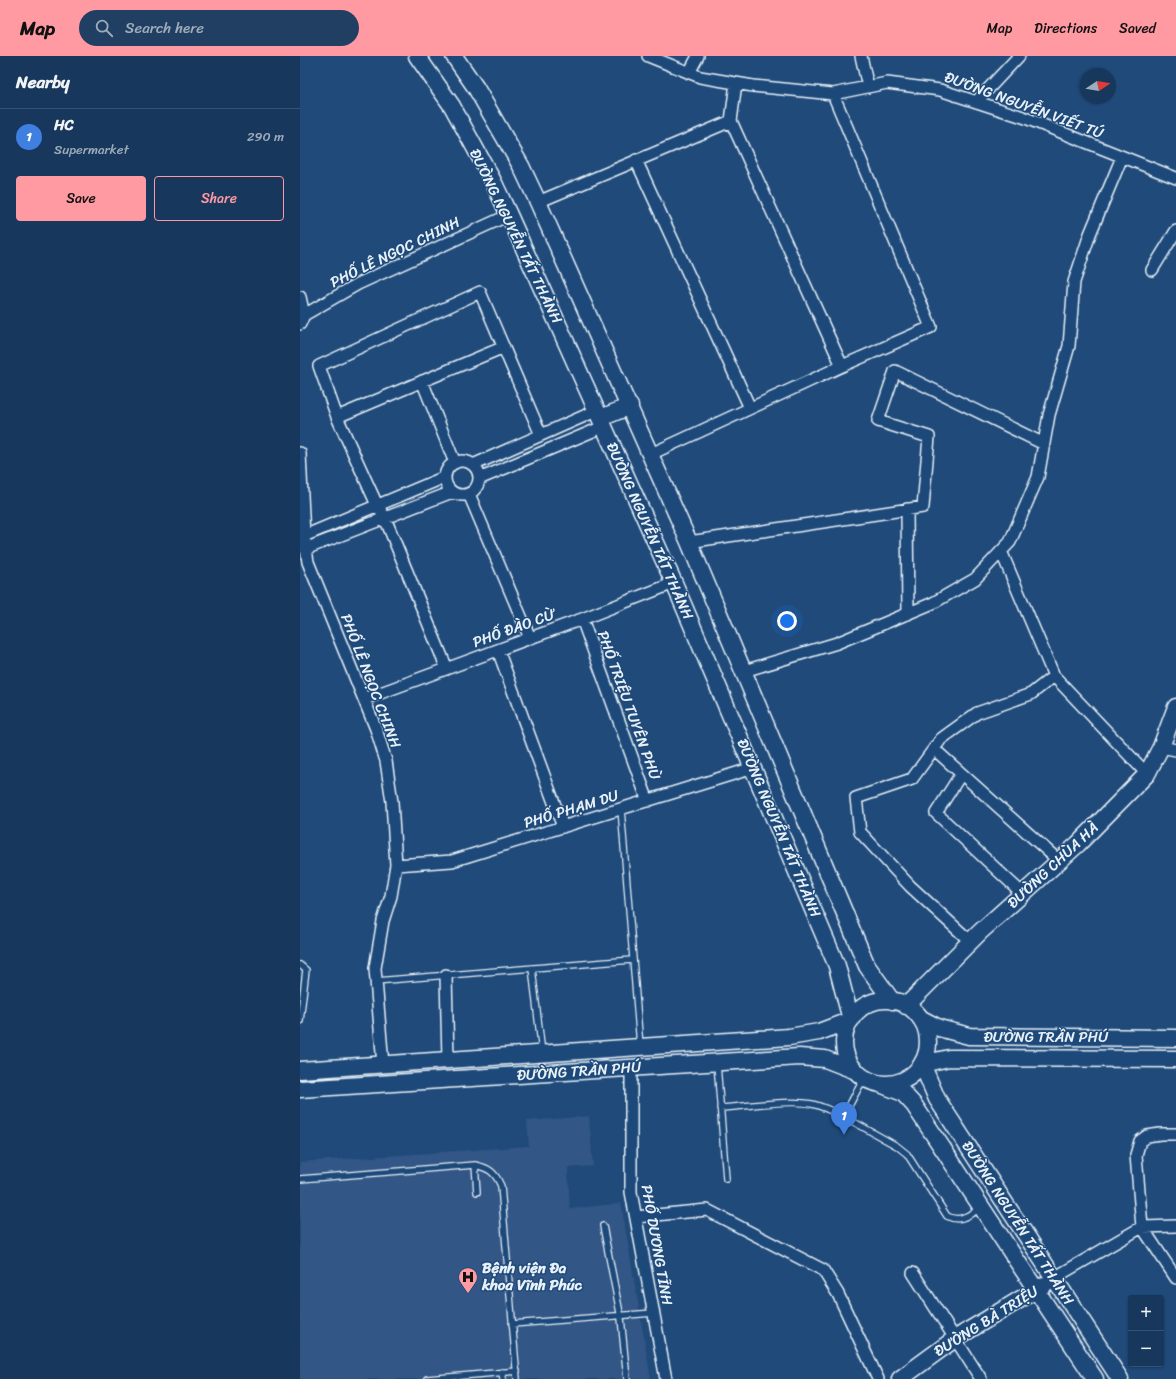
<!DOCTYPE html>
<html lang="en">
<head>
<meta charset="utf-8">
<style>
  body { margin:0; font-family:Sriracha,sans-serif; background:#203f62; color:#f1f3f6 }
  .controls { position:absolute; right:12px; bottom:12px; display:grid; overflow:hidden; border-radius:4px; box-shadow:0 1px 3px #0004 }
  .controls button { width:36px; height:36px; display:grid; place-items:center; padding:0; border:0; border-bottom:1px solid #365272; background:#17385c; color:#f1f3f6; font:20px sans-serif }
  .compass { position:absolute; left:780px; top:12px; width:36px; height:36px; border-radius:50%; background:#17385c; box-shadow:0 1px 3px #0004; rotate:78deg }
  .you { position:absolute; left:487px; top:565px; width:14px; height:14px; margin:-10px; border:3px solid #fff; border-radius:50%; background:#1a73e8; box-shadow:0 0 0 6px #1a73e833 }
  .badge { display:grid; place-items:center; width:26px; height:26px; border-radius:50%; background:#ff9aa2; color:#fff; font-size:13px; font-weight:700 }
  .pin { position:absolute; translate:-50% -33px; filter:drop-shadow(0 1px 2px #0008) }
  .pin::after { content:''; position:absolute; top:21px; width:14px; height:12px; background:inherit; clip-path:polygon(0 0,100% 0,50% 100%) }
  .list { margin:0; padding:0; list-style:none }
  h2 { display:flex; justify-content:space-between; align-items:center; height:52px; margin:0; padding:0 16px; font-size:17px }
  h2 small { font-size:13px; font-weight:400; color:#9eacbb }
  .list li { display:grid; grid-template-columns:26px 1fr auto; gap:12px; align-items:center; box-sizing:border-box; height:56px; padding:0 16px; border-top:1px solid #365272 }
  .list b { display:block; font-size:15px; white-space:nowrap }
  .list p { margin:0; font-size:13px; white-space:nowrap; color:#9eacbb }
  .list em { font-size:13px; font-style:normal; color:#9eacbb }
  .actions { display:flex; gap:8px; padding:12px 16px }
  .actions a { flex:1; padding:9px 0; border:1px solid #ff9aa2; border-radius:4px; text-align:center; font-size:14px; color:#ff9aa2 }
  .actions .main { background:#ff9aa2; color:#111 }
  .icon { flex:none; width:22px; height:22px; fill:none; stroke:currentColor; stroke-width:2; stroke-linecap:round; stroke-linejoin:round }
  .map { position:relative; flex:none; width:876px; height:1323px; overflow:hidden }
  header { display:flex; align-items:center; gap:24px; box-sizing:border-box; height:56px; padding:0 20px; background:#ff9aa2; color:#111 }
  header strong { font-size:19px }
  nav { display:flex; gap:22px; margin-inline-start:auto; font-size:14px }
  .search { width:280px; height:36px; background:#203f62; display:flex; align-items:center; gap:10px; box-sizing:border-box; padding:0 14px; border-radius:22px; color:#9eacbb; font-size:15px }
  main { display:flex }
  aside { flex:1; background:#17385c }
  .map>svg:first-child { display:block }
  .built { fill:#325686 }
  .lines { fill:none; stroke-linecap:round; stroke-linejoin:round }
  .lane-casing { stroke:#e8f1f8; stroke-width:8 }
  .street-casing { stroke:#e8f1f8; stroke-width:14 }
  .secondary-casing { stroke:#e8f1f8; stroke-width:19 }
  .lane { stroke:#1f4a7a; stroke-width:5.5 }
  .street { stroke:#1f4a7a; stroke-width:11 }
  .secondary { stroke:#1f4a7a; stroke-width:16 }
  .labels { text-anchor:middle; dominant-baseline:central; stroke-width:3; stroke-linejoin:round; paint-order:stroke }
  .street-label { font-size:15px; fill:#e8f1f8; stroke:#1f4a7a }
  .poi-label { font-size:15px; font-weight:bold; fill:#e8f1f8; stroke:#1f4a7a; text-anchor:start }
</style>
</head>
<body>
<header>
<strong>Map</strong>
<div class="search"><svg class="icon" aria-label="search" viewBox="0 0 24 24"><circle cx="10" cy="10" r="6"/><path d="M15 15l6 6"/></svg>Search here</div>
<nav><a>Map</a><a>Directions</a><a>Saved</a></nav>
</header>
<main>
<aside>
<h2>Nearby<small></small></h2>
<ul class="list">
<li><span class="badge" style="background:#3f7fe0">1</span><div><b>HC</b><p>Supermarket</p></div><em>290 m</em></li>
</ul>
<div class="actions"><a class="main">Save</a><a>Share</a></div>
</aside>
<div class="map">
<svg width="876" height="1323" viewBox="0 0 876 1323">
  <rect width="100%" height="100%" fill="#1f4a7a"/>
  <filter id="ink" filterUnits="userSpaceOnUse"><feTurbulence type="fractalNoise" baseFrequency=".025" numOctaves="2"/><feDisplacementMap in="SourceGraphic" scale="8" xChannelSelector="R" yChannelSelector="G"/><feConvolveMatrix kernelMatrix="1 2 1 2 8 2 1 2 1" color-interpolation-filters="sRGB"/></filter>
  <g filter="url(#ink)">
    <!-- built -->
    <path class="built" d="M 289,1060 L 293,1110 L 268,1112 L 270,1153 L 321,1147 L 351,1323 L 0,1323 L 0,1106 L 229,1090 L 227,1065 Z"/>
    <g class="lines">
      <defs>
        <path id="lane" d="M 321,753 L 340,990
          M 0,909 L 6,914 L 0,965
          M 232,912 L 242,997
          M 76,925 L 332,904
          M 417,1008 L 426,1123
          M 420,1052 C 445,1051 489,1043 512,1048 C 535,1053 574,1078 597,1090 L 607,1098 L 647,1160 C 660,1167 669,1159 681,1152
          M 543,1061 L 564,1022
          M 175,1109 L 177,1136
          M 0,1123 L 175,1109 C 189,1112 195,1116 201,1130 L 217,1323
          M 303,1170 L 321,1262 L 327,1323
          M 212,1268 L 353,1257
          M 202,1316 L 203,1323
          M 127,1323 L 217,1315"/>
        <path id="street" d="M 348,0 L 400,21 L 453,30 L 533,38 L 587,27 L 640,34 L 723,61 L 876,122
          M 561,0 L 568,31
          M 389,17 L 398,0
          M 436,27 L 431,65 L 542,310
          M 676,46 L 719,0
          M 336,104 L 450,352
          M 238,146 L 431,65
          M 852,214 L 876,175
          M 0,241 L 4,259 L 0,259
          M 0,268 L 4,259 L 58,228 L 209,159
          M 122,325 L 155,407
          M 37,361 L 204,291
          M 0,397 L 4,480 L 8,506 L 76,673 L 86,705 L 92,746 L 96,809 L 91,840 L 83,865 L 75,912 L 83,1009
          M 351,398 L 542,310 L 631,271 L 533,38
          M145 422a17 17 0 1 1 34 0a17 17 0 1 1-34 0Z
          M 173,409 L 298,354
          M 179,423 L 305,370
          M 169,438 L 230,582
          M 607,453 L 608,558
          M 4,480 L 145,421
          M 389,486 L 623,451 L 629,381 L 578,365 L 595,315 L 744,388
          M 5,493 L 152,436
          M 701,495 L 754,620 L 847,718
          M 282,563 L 348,745
          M 198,594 L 263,771
          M 147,613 L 85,462 L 77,449 L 37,361 L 19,310 L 180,236 L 241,379
          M 444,615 L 537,587 L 633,547 L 675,523 L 710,486 L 738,421 L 749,359 L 769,290 L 774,226 L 790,178 L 822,101
          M 64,643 L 282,563 L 374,527
          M 861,691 L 876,694
          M 634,693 L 759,805
          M 661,718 L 636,757 L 723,838
          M 96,809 L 152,805 L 453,712
          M 671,886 L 610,830 L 560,776 L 556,742 L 612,723 L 641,683 L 677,657 L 731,638 L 754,620
          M 146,919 L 148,1004
          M 331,1012 L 331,1136 L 366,1323
          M 876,1078 L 860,1078 L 847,1080 L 840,1085 L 836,1099 L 842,1171 L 876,1222
          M 336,1161 L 407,1154 L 523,1214 L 538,1238 L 578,1323
          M 613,1217 L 681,1323
          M 754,1222 L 842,1171 L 876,1170"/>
        <path id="secondary" d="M 154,0 L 176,32 L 221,110 L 238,146 L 389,486 L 567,910 L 592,945
          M 301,362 L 330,350
          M544 986a42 42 0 1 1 84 0a42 42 0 1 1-84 0Z
          M 606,950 L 680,876 L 778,788 L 847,718 L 861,691 L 876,651
          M 620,962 L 639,972 L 669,980 L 876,982
          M 0,1014 L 489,981 L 519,976 L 551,964 L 537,910 L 374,527 L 209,159 L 193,125 L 152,50 L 117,0
          M 580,1028 L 603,1037 L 614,1049 L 795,1323
          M 0,1033 L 499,1001 L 525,1003 L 556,1015
          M 600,1323 L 656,1282 L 744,1229
          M 820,1323 L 637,1043 L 622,1008 L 649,1002 L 876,1003"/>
      </defs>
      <!-- lane casing -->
      <use href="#lane" class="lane-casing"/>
      <!-- street casing -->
      <use href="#street" class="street-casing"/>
      <!-- secondary casing -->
      <use href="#secondary" class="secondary-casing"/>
      <!-- lane -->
      <use href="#lane" class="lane"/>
      <!-- street -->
      <use href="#street" class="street"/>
      <!-- secondary -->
      <use href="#secondary" class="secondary"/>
    </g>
  </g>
  <!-- icons -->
  <defs>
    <symbol id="hospital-pin" viewBox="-11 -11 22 30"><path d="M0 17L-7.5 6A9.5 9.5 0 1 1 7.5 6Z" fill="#ff9aa2" stroke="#1f4a7a"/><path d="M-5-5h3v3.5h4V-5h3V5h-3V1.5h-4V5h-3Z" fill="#111"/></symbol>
  </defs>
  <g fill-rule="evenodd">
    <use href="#hospital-pin" x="157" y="1210" width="22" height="30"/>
  </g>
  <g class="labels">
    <!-- street labels -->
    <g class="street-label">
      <text transform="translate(724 49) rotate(20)">ĐƯỜNG NGUYỄN VIẾT TÚ</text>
      <text transform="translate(216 180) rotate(64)">ĐƯỜNG NGUYỄN TẤT THÀNH</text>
      <text transform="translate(95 196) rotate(-26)">PHỐ LÊ NGỌC CHINH</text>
      <text transform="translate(350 475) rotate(66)">ĐƯỜNG NGUYỄN TẤT THÀNH</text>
      <text transform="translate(214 572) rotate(-20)">PHỐ ĐÀO CỪ</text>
      <text transform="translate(71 625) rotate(69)">PHỐ LÊ NGỌC CHINH</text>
      <text transform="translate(329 649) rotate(70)">PHỐ TRIỆU TUYÊN PHÙ</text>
      <text transform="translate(271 753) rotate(-17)">PHỐ PHẠM DU</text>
      <text transform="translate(479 772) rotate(67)">ĐƯỜNG NGUYỄN TẤT THÀNH</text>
      <text transform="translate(753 809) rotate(-43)">ĐƯỜNG CHÙA HÀ</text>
      <text x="746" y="981">ĐƯỜNG TRẦN PHÚ</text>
      <text transform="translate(279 1015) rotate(-4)">ĐƯỜNG TRẦN PHÚ</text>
      <text transform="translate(718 1167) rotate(57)">ĐƯỜNG NGUYỄN TẤT THÀNH</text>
      <text transform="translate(357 1189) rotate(80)">PHỐ DƯƠNG TĨNH</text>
      <text transform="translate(686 1265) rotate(-32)">ĐƯỜNG BÀ TRIỆU</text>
    </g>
    <!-- poi labels -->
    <g class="poi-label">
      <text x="182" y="1212">Bệnh viện Đa<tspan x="182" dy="17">khoa Vĩnh Phúc</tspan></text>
    </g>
  </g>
</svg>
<div class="controls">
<button>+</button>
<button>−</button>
</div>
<svg class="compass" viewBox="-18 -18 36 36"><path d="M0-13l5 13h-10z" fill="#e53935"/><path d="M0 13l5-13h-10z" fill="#9eacbb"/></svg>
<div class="you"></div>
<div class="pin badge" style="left:544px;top:1079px;background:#3f7fe0">1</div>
</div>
</main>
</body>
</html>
